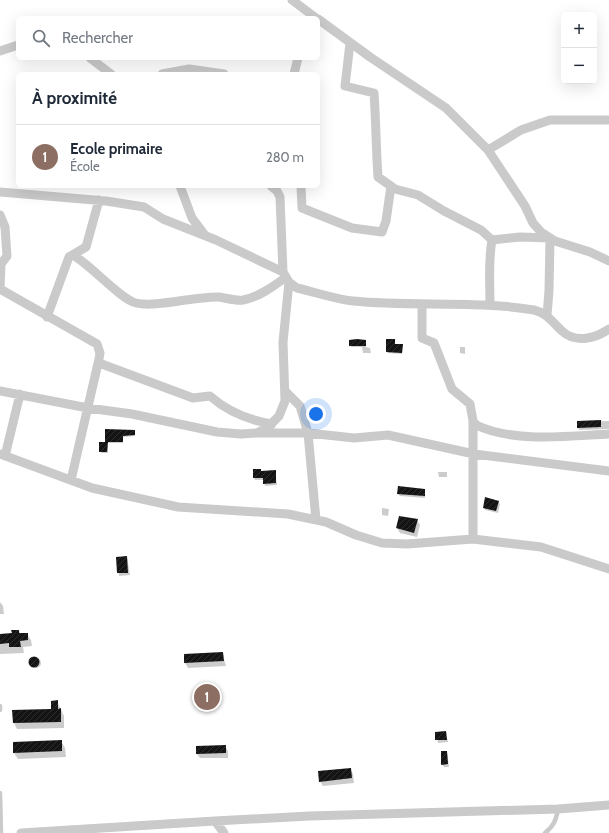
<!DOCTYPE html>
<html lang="fr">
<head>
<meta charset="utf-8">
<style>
  body { margin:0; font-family:Cabin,sans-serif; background:#f2f2f3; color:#1f2937 }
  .controls { position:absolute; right:12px; top:12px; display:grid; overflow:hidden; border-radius:6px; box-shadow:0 4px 16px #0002 }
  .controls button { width:36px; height:36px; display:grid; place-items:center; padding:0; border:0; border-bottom:1px solid #e0e1e3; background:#fff; color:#1f2937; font:20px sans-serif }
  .you { position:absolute; left:316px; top:414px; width:14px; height:14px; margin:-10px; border:3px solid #fff; border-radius:50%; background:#1a73e8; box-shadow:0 0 0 6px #1a73e833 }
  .badge { display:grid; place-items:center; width:26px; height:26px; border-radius:50%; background:#111827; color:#fff; font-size:13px; font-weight:700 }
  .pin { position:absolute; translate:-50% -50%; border:2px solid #fff; box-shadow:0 1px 4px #0006 }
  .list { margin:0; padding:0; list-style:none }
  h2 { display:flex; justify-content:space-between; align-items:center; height:52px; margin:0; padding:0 16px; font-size:17px }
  h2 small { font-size:13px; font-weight:400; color:#747a83 }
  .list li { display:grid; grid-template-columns:26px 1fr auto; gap:12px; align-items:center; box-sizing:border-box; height:64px; padding:0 16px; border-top:1px solid #e0e1e3 }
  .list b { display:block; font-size:15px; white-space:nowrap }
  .list p { margin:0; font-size:13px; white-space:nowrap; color:#747a83 }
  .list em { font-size:13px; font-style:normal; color:#747a83 }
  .icon { flex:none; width:22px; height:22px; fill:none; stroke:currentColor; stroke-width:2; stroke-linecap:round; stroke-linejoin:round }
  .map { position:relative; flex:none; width:609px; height:833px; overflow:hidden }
  .search { position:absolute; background:#fff; box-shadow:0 4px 16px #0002; left:16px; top:16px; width:304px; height:44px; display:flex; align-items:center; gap:10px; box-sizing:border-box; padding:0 14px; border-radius:6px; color:#747a83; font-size:15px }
  .panel { position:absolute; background:#fff; box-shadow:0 4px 16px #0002; left:16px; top:72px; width:304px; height:116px; border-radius:6px }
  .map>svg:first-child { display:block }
  .shadow { fill:#0003 }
  .building { fill:url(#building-hatch) }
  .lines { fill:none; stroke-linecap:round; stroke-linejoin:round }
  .service { stroke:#cacaca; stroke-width:4.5 }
  .minor { stroke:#cacaca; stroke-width:9 }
</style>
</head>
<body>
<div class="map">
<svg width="609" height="833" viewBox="0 0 609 833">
  <defs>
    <pattern id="building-hatch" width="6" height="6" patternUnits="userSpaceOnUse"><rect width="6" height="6" fill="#141414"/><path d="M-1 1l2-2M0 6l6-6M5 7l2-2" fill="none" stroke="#2e2e2e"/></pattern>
  </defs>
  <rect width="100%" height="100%" fill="#fff"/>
  <!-- shadow -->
  <path class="shadow" d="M 350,341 L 366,341 L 366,347 L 370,348 L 371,353 L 363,353 L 362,347 L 351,347 Z
    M 395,345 L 403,345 L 402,354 L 387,353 Z
    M 460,347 L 465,347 L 465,354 L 460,353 Z
    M 609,421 L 609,429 L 579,430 L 578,427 L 578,422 Z
    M 106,430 L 135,431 L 135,436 L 123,437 L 123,443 L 108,443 L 108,453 L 101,453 L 106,443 Z
    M 261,470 L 262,472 L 275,471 L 277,485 L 265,486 L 264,480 L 255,480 L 254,478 Z
    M 438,472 L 447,472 L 447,477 L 439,477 Z
    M 425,490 L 425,498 L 400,496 L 398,494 Z
    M 498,502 L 500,504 L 498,513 L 485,510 L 484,507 Z
    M 382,508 L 389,509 L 388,516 L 382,515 Z
    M 399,518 L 417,520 L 420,525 L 417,537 L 400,533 L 397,528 Z
    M 127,557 L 130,575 L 119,576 L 117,558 Z
    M 0,602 L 3,606 L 4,614 L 0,614 Z
    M 19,631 L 21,634 L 27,634 L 31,640 L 32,646 L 23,647 L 24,653 L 0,654 L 0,635 L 13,634 Z
    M 222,653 L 226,666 L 188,668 L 185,663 L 185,655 Z
    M31 663a5 5 0 1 1 10 0a5 5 0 1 1-10 0Z
    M 57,701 L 64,716 L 64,728 L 17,729 L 14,723 L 13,711 L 52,710 Z
    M 446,732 L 448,742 L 438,743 L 436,733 Z
    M 61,741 L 65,748 L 66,757 L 18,759 L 14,753 Z
    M 225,746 L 228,751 L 228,758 L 200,758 L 197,754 Z
    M 447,752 L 449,767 L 444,767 L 442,764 Z
    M 350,769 L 353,774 L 354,783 L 323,786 L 320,781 Z"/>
  <!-- building -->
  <path class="building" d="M 357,339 L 366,340 L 366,346 L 349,346 L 349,340 Z
    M 386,339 L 395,339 L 395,344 L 403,344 L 402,353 L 386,352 Z
    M 601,420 L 601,427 L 577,428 L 577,421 Z
    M 105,429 L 135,430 L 135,435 L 123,436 L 123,442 L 108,442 L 107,452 L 99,452 L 99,442 L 105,442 Z
    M 253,469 L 261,469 L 261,471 L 276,470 L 276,483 L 263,484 L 263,478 L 253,478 Z
    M 398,486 L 425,489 L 425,496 L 397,494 Z
    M 485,497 L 499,501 L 496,511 L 483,508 Z
    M 399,516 L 418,519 L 414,533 L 396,528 Z
    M 127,556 L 128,573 L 117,573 L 116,557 Z
    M 11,630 L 19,630 L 19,633 L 28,633 L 28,640 L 20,641 L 21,647 L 9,647 L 9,643 L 0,644 L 0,634 L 12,633 Z
    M 223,652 L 224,661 L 184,663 L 184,654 Z
    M28.5 662a5.5 5.5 0 1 1 11 0a5.5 5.5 0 1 1-11 0Z
    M 58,700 L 58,709 L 61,708 L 61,722 L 13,723 L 12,710 L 51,709 L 51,701 Z
    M 446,731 L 447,740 L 435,740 L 435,732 Z
    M 62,740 L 62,751 L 13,753 L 13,742 Z
    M 226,745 L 226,753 L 196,754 L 196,746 Z
    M 441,751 L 447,751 L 448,764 L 441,765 Z
    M 351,768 L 352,778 L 319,782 L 318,771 Z"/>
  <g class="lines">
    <!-- service -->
    <path class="service" d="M 0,706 L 0,710
      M 0,793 L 1,833
      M 545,833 C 554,826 556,820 558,809"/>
    <!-- minor -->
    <path class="minor" d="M 292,0 L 316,18
      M 318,19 L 370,57 L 446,108 L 488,150 L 525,206 L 533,223 L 541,232 L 555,241 L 590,252 L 609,261
      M 350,43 L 345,86 L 374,93 C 376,121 376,149 378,177 L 395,189 L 418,195 L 444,211 L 481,230 L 492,240 L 520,237 L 550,238 L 549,291 L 547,315
      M 0,51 L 18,45
      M 90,58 L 111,74
      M 162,74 L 189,69 L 224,74
      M 294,74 L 298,58
      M 488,150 L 521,130 L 550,120 L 609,120
      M 180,186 L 192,218 L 204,234
      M 271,186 L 277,191 L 280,197 L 283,272 L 289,282 L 297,288 C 315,292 334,299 353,301 C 413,307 474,300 534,310 C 547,313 553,323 562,331 C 576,344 596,338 609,329
      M 301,186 L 302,208 L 352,228 L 382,232 L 386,221 L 391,186
      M 0,192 L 106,201 L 144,207 L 163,219 L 216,240 L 283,272
      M 0,215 L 5,227 L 7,256 L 1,264 L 0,289
      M 73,255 C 91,265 120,299 136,303 C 156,308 195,296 219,297 C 226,298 236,301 243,300 C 259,297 274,286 286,277
      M 0,289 L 97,344 L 100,353 L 99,359 L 71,480
      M 422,304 L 422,338 L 434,343 L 452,389 L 470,404 L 473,421 L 476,425 C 514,443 568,436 609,434
      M 490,305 C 490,283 488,262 492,240
      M 47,317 L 69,257 L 86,247 L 99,200
      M 99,363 L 193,398 L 210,396 C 228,412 248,420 272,424
      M 0,391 L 88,408 L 132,414 L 217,432 L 241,434 L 257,433 L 268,427 L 279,416 L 285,401 L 283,342 L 289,282
      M 286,392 L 300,406 L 308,433 L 316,520
      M 473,421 L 473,539
      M 259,433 L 308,433 L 354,438 L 388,435 L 474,454 L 609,471
      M 0,454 L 92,488 L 178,507 L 288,514 L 326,522 L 356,535 L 382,543 L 407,544 L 473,539 L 541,547 L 609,569
      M 5,456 L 20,394
      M 21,833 L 215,821
      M 224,833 L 215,821 L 310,816 L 558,809 L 609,805"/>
  </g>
</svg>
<div class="controls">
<button>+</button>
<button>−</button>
</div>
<div class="you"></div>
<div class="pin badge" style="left:207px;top:697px;background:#8d6e63">1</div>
<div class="search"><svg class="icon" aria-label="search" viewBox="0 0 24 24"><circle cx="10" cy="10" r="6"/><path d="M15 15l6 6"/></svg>Rechercher</div>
<section class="panel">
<h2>À proximité<small></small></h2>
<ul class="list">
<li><span class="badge" style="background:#8d6e63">1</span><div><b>Ecole primaire</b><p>École</p></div><em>280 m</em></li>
</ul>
</section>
</div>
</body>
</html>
